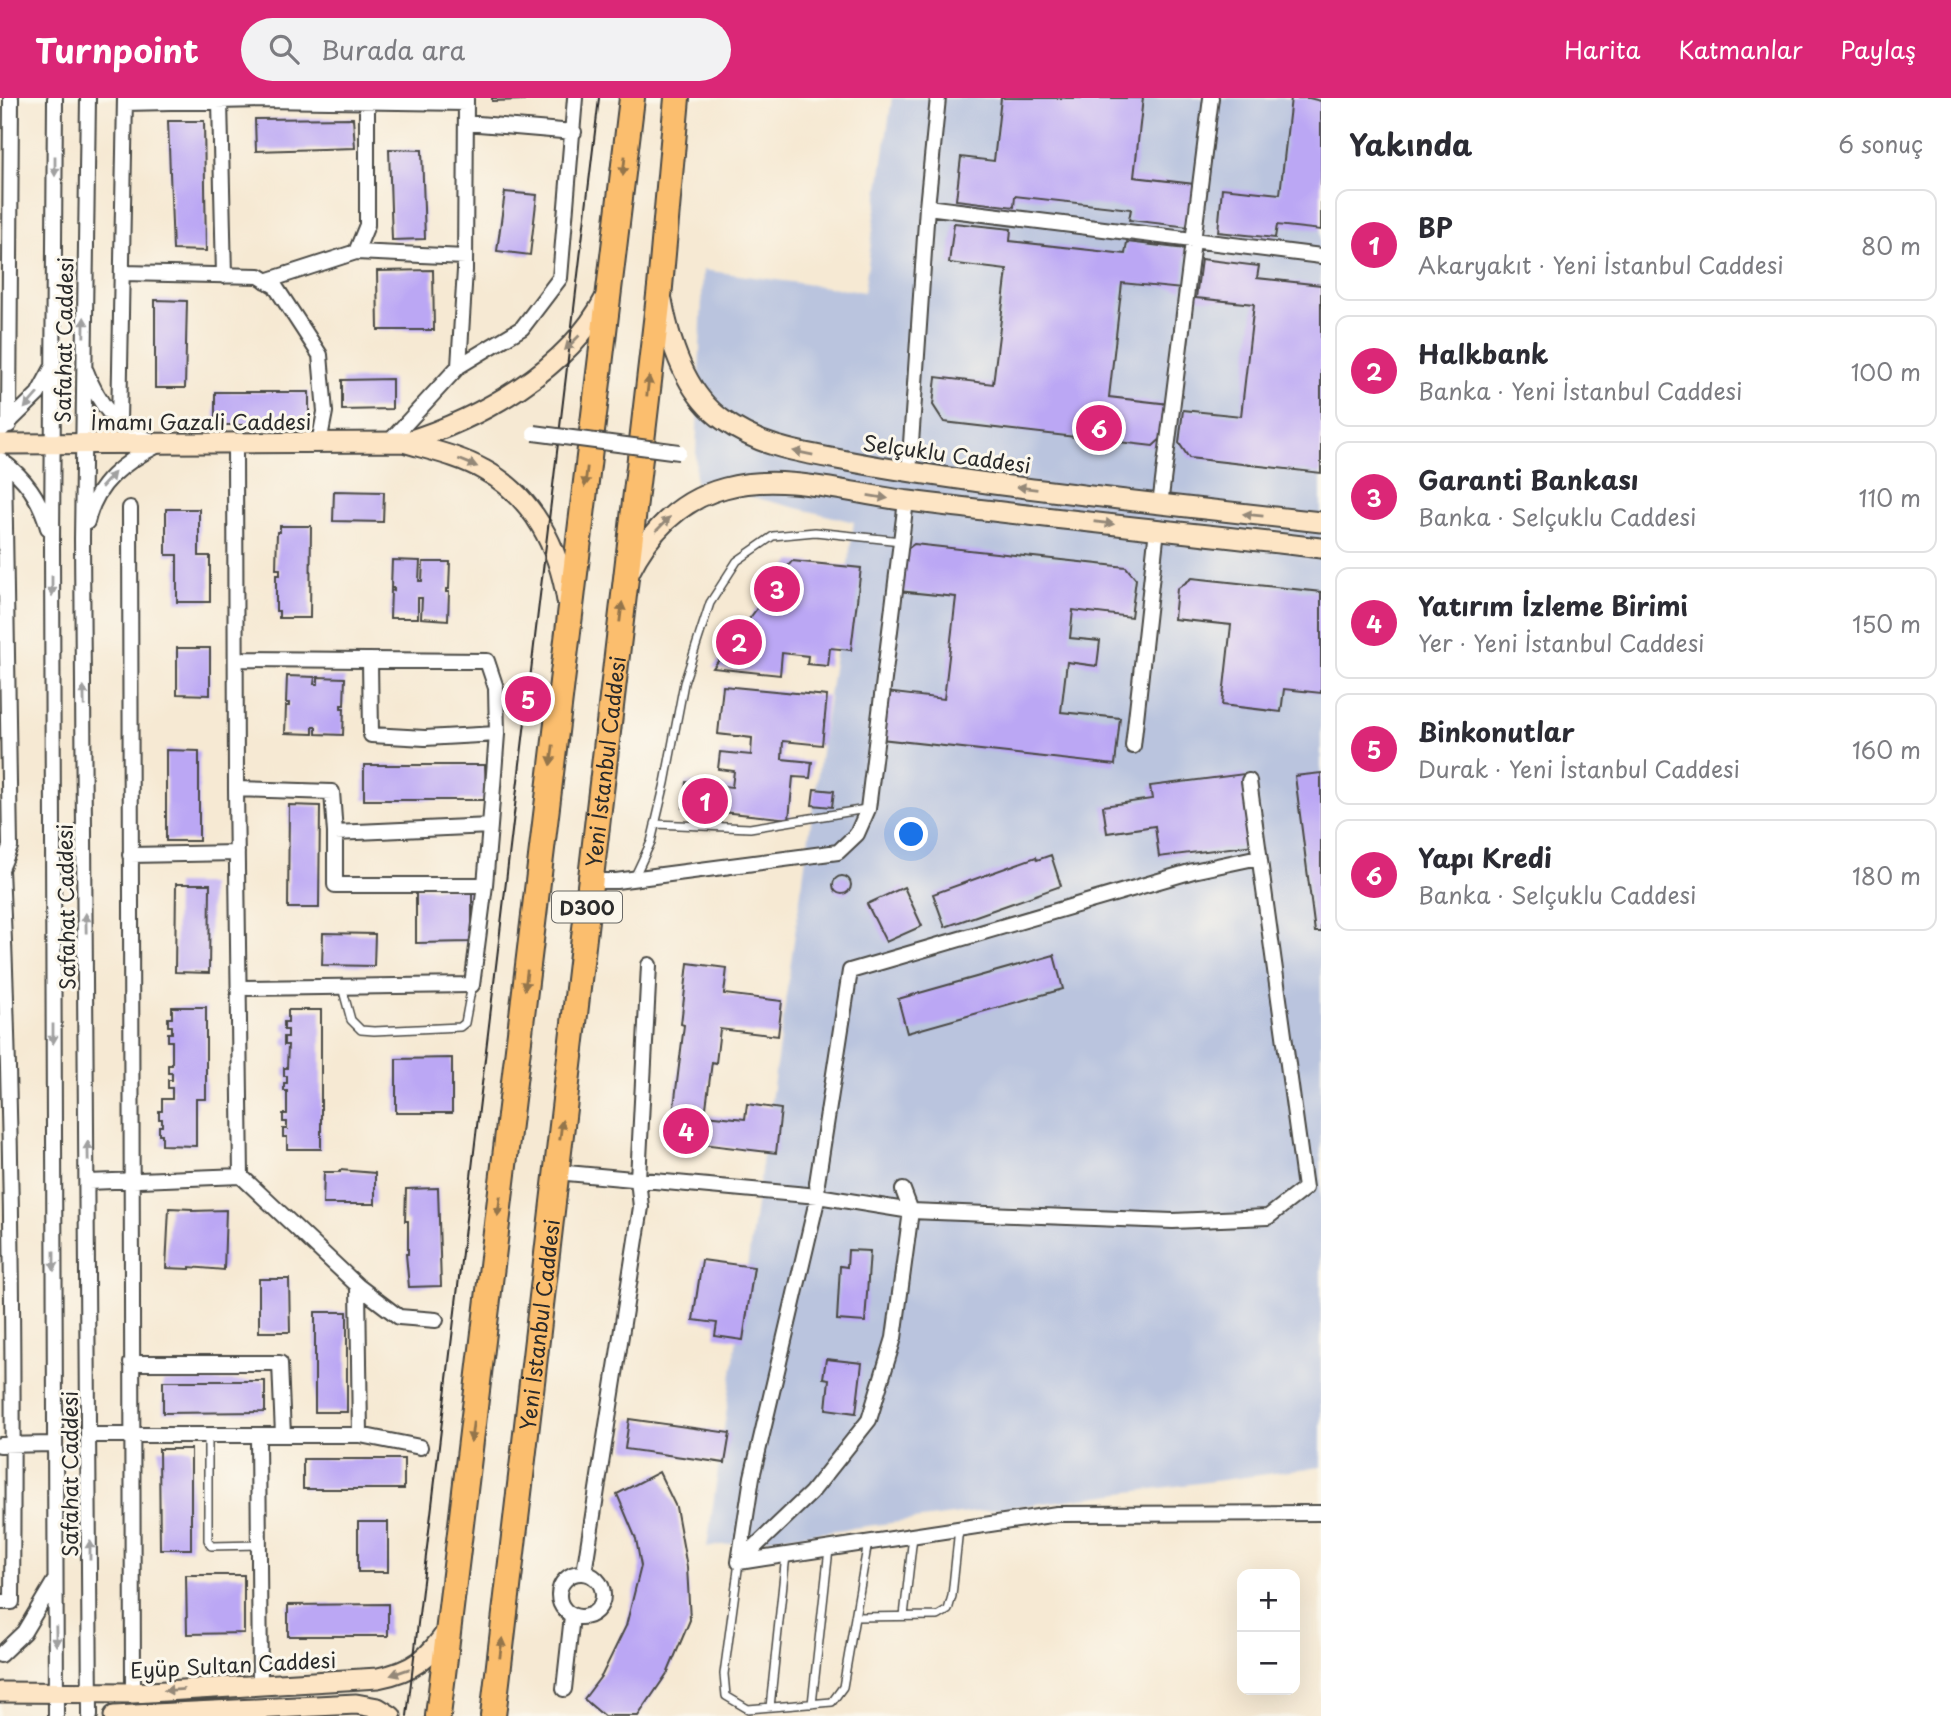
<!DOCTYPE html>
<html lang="tr">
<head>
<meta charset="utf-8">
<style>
  body { margin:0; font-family:"Playpen Sans",sans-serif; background:#f2f2f3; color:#2b2b33 }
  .controls { position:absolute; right:21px; bottom:21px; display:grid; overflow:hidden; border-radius:14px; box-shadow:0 7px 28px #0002 }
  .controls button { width:63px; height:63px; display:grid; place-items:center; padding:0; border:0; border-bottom:2px solid #e1e1e2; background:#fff; color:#2b2b33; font:35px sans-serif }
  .you { position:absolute; left:912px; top:737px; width:24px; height:24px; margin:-18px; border:5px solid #fff; border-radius:50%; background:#1a73e8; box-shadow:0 0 0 10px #1a73e833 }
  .badge { display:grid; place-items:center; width:46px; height:46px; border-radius:50%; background:#db2777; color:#fff; font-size:23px; font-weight:700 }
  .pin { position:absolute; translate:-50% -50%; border:4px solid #fff; box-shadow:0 2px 7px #0006 }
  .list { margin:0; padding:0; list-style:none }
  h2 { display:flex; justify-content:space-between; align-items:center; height:91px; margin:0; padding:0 28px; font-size:30px }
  h2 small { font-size:23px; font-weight:400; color:#7c7c81 }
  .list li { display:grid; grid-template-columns:46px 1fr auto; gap:21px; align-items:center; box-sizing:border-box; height:112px; margin:0 14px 14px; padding:0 14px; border:2px solid #e1e1e2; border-radius:14px }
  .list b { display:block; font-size:26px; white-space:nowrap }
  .list p { margin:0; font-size:23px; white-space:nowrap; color:#7c7c81 }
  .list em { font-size:23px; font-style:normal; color:#7c7c81 }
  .icon { flex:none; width:38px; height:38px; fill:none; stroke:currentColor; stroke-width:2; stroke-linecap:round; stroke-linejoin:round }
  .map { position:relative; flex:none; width:1321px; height:1618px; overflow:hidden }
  header { display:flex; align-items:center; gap:42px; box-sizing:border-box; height:98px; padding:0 35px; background:#db2777; color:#fff }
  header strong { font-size:33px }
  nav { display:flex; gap:38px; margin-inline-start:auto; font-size:24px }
  .search { width:490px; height:63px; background:#f2f2f3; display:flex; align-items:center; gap:18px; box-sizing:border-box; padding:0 24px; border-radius:38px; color:#7c7c81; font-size:26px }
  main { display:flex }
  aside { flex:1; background:#fff }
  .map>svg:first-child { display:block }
  .industrial { fill:#bac4de }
  .building { fill:#bba7f4 }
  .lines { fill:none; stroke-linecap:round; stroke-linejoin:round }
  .lane-casing { stroke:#494844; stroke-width:10 }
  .street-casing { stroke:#494844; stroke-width:18 }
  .secondary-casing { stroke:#494844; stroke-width:23 }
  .highway-casing { stroke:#494844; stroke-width:28 }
  .lane { stroke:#fff; stroke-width:7 }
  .street { stroke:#fff; stroke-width:14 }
  .secondary { stroke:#fde5c5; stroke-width:19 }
  .highway { stroke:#fbbe6e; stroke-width:24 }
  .tram { stroke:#2b2b2b; stroke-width:2 }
  .street-bridge-casing { stroke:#494844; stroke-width:18; stroke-linecap:butt }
  .street-bridge { stroke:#fff; stroke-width:14 }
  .oneway { fill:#a0a0a0 }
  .oneway2 { fill:#93744c }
  .oneway3 { fill:#948878 }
  .labels { text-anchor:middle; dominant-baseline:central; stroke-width:6; stroke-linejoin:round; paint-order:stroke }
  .shield { fill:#fbf7ec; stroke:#696865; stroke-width:2 }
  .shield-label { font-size:19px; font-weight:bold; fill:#2b2b2b }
  .street-label { font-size:21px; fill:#2b2b2b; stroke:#fbf7ec }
</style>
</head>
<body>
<header>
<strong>Turnpoint</strong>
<div class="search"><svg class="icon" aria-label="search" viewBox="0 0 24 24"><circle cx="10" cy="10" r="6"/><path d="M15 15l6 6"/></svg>Burada ara</div>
<nav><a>Harita</a><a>Katmanlar</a><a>Paylaş</a></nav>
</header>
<main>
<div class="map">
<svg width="1321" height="1618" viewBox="0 0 1321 1618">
  <rect width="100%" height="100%" fill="#fbf7ec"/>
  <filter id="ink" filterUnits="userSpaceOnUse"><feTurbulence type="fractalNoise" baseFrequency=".0143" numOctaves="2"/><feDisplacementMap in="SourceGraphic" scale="14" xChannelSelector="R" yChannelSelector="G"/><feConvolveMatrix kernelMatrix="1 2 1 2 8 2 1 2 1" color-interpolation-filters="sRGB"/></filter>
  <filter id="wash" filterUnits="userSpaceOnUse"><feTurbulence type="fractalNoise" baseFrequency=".00686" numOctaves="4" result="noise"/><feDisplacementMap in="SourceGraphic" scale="28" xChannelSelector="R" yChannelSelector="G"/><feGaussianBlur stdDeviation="1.57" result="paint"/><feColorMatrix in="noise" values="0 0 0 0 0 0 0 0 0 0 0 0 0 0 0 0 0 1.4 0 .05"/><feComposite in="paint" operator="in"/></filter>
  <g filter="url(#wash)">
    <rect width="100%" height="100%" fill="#f6e9d3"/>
    <!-- industrial -->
    <path class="industrial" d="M 892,0 L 1321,0 L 1321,1369 L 707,1449 L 854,424 L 695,385 L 703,172 L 864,194 Z"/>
    <g id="blocks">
      <!-- building -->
      <path class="building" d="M 492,0 L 524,0 L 524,2 L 492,3 Z
        M 1001,0 L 1143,0 L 1134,79 L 1194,86 L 1189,129 L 1129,122 L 1131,111 L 1015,98 L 1014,109 L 956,102 L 961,59 L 994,63 Z
        M 1291,0 L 1309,0 L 1321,3 L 1321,132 L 1277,127 L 1275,140 L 1218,134 L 1222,90 L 1280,96 Z
        M 353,20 L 355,50 L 256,53 L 255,21 Z
        M 168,23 L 204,23 L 206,153 L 173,152 Z
        M 389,51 L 422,52 L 425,141 L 392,142 Z
        M 505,94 L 537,97 L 530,157 L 497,153 Z
        M 954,125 L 1011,131 L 1010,143 L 1125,156 L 1127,144 L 1186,151 L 1182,191 L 1122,185 L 1109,299 L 1169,306 L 1165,337 L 1153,348 L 944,324 L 933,307 L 936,279 L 993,286 L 1007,172 L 949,165 Z
        M 1201,161 L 1259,168 L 1257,180 L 1321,187 L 1321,375 L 1189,360 L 1179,345 L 1183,312 L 1241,318 L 1254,206 L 1196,200 Z
        M 433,172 L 434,232 L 378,232 L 377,173 Z
        M 155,202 L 187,203 L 185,290 L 155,290 Z
        M 392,281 L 392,311 L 342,312 L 342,282 Z
        M 215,294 L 309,294 L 309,327 L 215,327 Z
        M 334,393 L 384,394 L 383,424 L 333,423 Z
        M 166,411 L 199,411 L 199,458 L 210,458 L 210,504 L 177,504 L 177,457 L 166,457 Z
        M 280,428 L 311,428 L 310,520 L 279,520 L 279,513 L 276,513 L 276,477 L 280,477 L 280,471 L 276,471 L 277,434 L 280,434 Z
        M 914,446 L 1126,469 L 1136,481 L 1131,519 L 1073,512 L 1070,540 L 1100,543 L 1097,568 L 1067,564 L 1061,614 L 1120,620 L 1115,667 L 881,641 L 886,594 L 944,601 L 956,499 L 898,493 L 902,455 Z
        M 392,462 L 420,463 L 419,483 L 422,483 L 423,464 L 450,464 L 449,491 L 446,491 L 446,494 L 449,494 L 448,522 L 421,520 L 422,500 L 418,500 L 418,520 L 390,520 L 391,492 L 394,493 L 394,490 L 391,490 Z
        M 792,463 L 861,470 L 851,552 L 830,550 L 828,568 L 807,566 L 808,558 L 782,555 L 780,577 L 713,570 Z
        M 1192,480 L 1321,494 L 1321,595 L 1284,591 L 1281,614 L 1222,607 L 1231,527 L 1174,521 L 1177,491 Z
        M 177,550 L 210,550 L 210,597 L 177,596 Z
        M 287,578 L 315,579 L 314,586 L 318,586 L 318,579 L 345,580 L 344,607 L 341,607 L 341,610 L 344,610 L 343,637 L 316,636 L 316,629 L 313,629 L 313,636 L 285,635 L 286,608 L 289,608 L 289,605 L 286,605 Z
        M 723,588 L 827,598 L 822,647 L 783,643 L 782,661 L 812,664 L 810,680 L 793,679 L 789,721 L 683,710 L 686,684 L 732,689 L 734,673 L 718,671 L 720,654 L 751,657 L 752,640 L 718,636 Z
        M 166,652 L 199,653 L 199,743 L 166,743 Z
        M 364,667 L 485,667 L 486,702 L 364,702 Z
        M 1321,675 L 1321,834 L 1315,834 L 1295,678 Z
        M 1244,676 L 1254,747 L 1159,759 L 1155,728 L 1107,735 L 1103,708 L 1152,701 L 1150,688 Z
        M 814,691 L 834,693 L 832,709 L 812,707 Z
        M 289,707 L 320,708 L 319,810 L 288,810 Z
        M 1051,757 L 1061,788 L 945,829 L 933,796 L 1036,759 L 1037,762 Z
        M833 787a9 9 0 1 1 18 0a9 9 0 1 1-18 0Z
        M 176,786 L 210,786 L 209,875 L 175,874 Z
        M 904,789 L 922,828 L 886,844 L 867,806 Z
        M 416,790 L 472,790 L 472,844 L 416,845 Z
        M 323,835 L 375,836 L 374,868 L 322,867 Z
        M 1054,857 L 1063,891 L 907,935 L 898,901 Z
        M 688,865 L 727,870 L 724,896 L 782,903 L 778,938 L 720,931 L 716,965 L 712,964 L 705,1017 L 745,1021 L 747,1006 L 781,1011 L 776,1055 L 702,1046 L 701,1049 L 667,1045 L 670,1017 L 673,1017 L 684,927 L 681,926 Z
        M 172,909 L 206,909 L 206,1001 L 196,1001 L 196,1048 L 162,1047 L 162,1036 L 159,1036 L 159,1028 L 162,1028 L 162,1021 L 159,1021 L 159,1013 L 162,1013 L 162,1001 L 172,1001 L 172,990 L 168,990 L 168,982 L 172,982 L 172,975 L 168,975 L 168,967 L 172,967 L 172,943 L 168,943 L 168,935 L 172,935 L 172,928 L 168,928 L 168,920 L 172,920 Z
        M 288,912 L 321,912 L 321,1051 L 287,1051 L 287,1039 L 283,1039 L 283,1031 L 287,1031 L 287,1024 L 283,1024 L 283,1016 L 287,1016 L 287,993 L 284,993 L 284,985 L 287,985 L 287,978 L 284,978 L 284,970 L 287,970 L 288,947 L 284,947 L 284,939 L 288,939 L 288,932 L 284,932 L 284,924 L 288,924 Z
        M 452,960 L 452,1015 L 396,1015 L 396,961 Z
        M 340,1072 L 375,1075 L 375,1106 L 323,1106 L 324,1074 L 340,1074 Z
        M 438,1090 L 441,1188 L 409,1189 L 406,1156 L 408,1156 L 408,1123 L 405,1123 L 406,1091 Z
        M 169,1110 L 192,1111 L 192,1113 L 226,1112 L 224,1172 L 190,1169 L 190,1171 L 166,1170 Z
        M 848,1152 L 870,1153 L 865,1224 L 837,1222 L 840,1168 L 847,1169 Z
        M 702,1162 L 754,1169 L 743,1242 L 715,1238 L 717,1225 L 693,1222 Z
        M 259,1181 L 289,1181 L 290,1234 L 259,1234 Z
        M 315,1214 L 347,1214 L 347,1314 L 315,1314 Z
        M 826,1261 L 862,1265 L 856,1315 L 826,1311 L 829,1281 L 823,1280 Z
        M 163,1283 L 265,1283 L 265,1314 L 163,1315 Z
        M 629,1321 L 730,1335 L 725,1365 L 625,1351 Z
        M 159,1351 L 191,1351 L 191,1451 L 160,1451 Z
        M 303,1361 L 404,1361 L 404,1391 L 303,1391 Z
        M 659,1374 L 676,1409 L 687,1469 L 690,1522 L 668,1574 L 638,1618 L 604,1618 L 584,1601 L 602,1577 L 626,1528 L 641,1468 L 636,1441 L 617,1396 Z
        M 358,1424 L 388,1424 L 388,1474 L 358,1474 Z
        M 186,1477 L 244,1477 L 244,1535 L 187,1536 Z
        M 388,1506 L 388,1538 L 288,1538 L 288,1507 Z"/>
    </g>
  </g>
  <g filter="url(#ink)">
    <use href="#blocks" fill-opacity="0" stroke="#494844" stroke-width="2"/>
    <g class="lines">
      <defs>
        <path id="lane" d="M 655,726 L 750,730 L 866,711
          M 634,780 L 651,744 L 665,685 L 684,585 L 710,505 L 737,463 L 773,438 L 815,434 L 901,443
          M 342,889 L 351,922 L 361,932 L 374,933 L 460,929 L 465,925 L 472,887
          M 208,1337 L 208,1442 L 211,1448 L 259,1447
          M 739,1464 L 724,1576 L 726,1598 L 748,1611 L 832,1604 L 843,1589 L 868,1444
          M 904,1518 L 913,1438
          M 855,1519 L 938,1518 L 948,1512 L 952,1498 L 959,1430
          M 812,1606 L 829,1451
          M 770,1609 L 786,1457"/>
        <path id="street" d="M 55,0 L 52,445 L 56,1618
          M 88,0 L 82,441 L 90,1618
          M 220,3 L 224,178
          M 125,5 L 262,2 L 466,5
          M 466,25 L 574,34
          M 927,109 L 1321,158
          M 356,154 L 367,127 L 367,4
          M 123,175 L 259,178 L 275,188 L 320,257 L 325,314 L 319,345
          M 266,183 L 356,154 L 465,159
          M 459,268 L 465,172 L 466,0
          M 86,273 C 97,303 118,334 151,342
          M 119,325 L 125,0
          M 9,327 L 11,0
          M 0,333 L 38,296 L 52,270
          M 389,344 L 459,268 L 522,230 L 560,180 L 575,0
          M 235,345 L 236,691 L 241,1078 L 358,1188 L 360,1337
          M 1,362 C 25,380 40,400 48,430
          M 909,375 L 927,109 L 938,0
          M 1160,407 L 1211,0
          M 130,410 L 133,1595
          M 87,424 C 96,385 123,365 158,347
          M 236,561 L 487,563 L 496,590 L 497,636 L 490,728 L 335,735 L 332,694 L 236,691
          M 370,562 L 371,637 L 425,640 L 497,636
          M 1133,648 L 1157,431
          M 335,735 L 335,787 L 485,787
          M 130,757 L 237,755
          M 590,783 L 616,783 L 838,754 L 857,736 L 868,711 L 906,403
          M 240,890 L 472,887 L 485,787 L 490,728
          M 556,1074 L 818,1098 L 911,1113 L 1173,1123 L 1268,1119 L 1305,1090 L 1249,683
          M 88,1084 L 241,1078
          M 358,1188 L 399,1219 L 436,1222
          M 131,1265 L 280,1265 L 283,1337
          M 89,1337 L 360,1337 L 420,1349
          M 258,1337 L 260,1587
          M 0,1347 L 54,1346
          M 739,1464 L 752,1379 L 818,1098 L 817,1085 L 850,873 L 1193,773 L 1259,759
          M 739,1464 L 1057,1416 L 1321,1415
          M 739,1464 L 811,1395 L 869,1322 L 894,1240 L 911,1113 L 903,1092
          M 584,1475 L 641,1109 L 638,1081 L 649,867
          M559 1497a22 22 0 1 1 44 0a22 22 0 1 1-44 0Z
          M 0,1504 L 12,1504 C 14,1260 12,1015 1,771 L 10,749 L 4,364
          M 0,1557 L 24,1534 L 55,1482
          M 564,1591 L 572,1518"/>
        <path id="secondary" d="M 662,202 C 670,246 686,296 723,322 C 761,349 798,354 842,362 C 893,372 943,379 994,386 C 1103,400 1212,412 1321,424
          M 405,344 C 479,321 568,272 605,200
          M 0,346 L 403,344 C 430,352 460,358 484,372 C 533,398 559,450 567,503
          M 629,475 C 649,434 680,402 725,390 C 783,374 851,396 909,403 C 1046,420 1184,434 1321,450
          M 0,1594 L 133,1595 L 378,1580 C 414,1573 429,1560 449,1530
          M 114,1618 L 356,1606 L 378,1610 L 391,1618"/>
        <g id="highway">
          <path d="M 438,1618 L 632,0"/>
          <path id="s1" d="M 493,1618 L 660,189 L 677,0"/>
        </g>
      </defs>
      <!-- lane casing -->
      <use href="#lane" class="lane-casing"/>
      <!-- street casing -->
      <use href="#street" class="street-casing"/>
      <!-- secondary casing -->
      <use href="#secondary" class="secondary-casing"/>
      <!-- highway casing -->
      <use href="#highway" class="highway-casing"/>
      <!-- lane -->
      <use href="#lane" class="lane"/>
      <!-- street -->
      <use href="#street" class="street"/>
      <!-- secondary -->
      <use href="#secondary" class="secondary"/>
      <!-- highway -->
      <use href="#highway" class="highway"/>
      <!-- tram -->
      <path class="tram" d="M 407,1618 L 599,0"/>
      <defs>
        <path id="street-bridge" d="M 534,335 L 679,354"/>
      </defs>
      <!-- street-bridge casing -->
      <use href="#street-bridge" class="street-bridge-casing"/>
      <!-- street-bridge -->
      <use href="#street-bridge" class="street-bridge"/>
    </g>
    <!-- one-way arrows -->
    <defs><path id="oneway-solid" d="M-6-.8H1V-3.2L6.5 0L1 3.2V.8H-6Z" transform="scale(1.75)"/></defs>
    <g class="oneway">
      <use href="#oneway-solid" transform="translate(55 68) rotate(90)"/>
      <use href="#oneway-solid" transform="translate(84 229) rotate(-89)"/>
      <use href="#oneway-solid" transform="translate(31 303) rotate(131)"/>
      <use href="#oneway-solid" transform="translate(108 382) rotate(-48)"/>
      <use href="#oneway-solid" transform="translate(52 488) rotate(90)"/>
      <use href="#oneway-solid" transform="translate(84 598) rotate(-91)"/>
      <use href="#oneway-solid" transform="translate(86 825) rotate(-91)"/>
      <use href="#oneway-solid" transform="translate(53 936) rotate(90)"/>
      <use href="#oneway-solid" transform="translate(88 1053) rotate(-91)"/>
      <use href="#oneway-solid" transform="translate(54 1163) rotate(90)"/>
      <use href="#oneway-solid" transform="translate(90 1452) rotate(-90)"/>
      <use href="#oneway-solid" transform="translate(56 1538) rotate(89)"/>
    </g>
    <g class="oneway2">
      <use href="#oneway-solid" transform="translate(624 68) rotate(96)"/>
      <use href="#oneway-solid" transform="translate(648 288) rotate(-83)"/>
      <use href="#oneway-solid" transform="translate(586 379) rotate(97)"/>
      <use href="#oneway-solid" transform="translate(621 514) rotate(-83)"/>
      <use href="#oneway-solid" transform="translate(552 657) rotate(97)"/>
      <use href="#oneway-solid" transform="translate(526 882) rotate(97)"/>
      <use href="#oneway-solid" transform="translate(561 1032) rotate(-83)"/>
      <use href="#oneway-solid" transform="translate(499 1108) rotate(97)"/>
      <use href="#oneway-solid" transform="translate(472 1334) rotate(97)"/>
      <use href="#oneway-solid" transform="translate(501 1550) rotate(-83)"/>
    </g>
    <g class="oneway3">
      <use href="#oneway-solid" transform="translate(572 245) rotate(135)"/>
      <use href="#oneway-solid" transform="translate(803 355) rotate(-169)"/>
      <use href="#oneway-solid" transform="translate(468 365) rotate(22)"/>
      <use href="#oneway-solid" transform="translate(1027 390) rotate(-173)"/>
      <use href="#oneway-solid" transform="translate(878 399) rotate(9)"/>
      <use href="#oneway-solid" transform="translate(1253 417) rotate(-174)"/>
      <use href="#oneway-solid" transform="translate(1104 425) rotate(7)"/>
      <use href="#oneway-solid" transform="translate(663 426) rotate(-45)"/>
      <use href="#oneway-solid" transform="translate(400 1574) rotate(161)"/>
      <use href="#oneway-solid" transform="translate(174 1592) rotate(177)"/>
    </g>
  </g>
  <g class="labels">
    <!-- shield labels -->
    <rect class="shield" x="552" y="793.5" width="70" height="31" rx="5"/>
    <g class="shield-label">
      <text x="587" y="809">D300</text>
    </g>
    <!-- street labels -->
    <g class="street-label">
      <text transform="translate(63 242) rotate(-89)">Safahat Caddesi</text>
      <text x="201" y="323">İmamı Gazali Caddesi</text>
      <text transform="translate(947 355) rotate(8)">Selçuklu Caddesi</text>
      <text stroke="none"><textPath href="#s1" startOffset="961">Yeni İstanbul Caddesi</textPath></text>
      <text transform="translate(65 809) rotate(-91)">Safahat Caddesi</text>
      <text stroke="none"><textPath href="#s1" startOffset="394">Yeni İstanbul Caddesi</textPath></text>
      <text transform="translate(69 1376) rotate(-90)">Safahat Caddesi</text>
      <text transform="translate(233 1566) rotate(-3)">Eyüp Sultan Caddesi</text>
    </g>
  </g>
</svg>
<div class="controls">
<button>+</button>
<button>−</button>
</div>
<div class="you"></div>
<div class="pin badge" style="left:705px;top:703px">1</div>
<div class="pin badge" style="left:739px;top:544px">2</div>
<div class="pin badge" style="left:777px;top:491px">3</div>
<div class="pin badge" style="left:686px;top:1033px">4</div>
<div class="pin badge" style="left:528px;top:601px">5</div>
<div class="pin badge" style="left:1099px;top:330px">6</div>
</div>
<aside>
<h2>Yakında<small>6 sonuç</small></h2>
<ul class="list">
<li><span class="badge">1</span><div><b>BP</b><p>Akaryakıt · Yeni İstanbul Caddesi</p></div><em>80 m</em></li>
<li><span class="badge">2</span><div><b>Halkbank</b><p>Banka · Yeni İstanbul Caddesi</p></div><em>100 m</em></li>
<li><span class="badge">3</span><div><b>Garanti Bankası</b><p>Banka · Selçuklu Caddesi</p></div><em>110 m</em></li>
<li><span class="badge">4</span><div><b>Yatırım İzleme Birimi</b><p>Yer · Yeni İstanbul Caddesi</p></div><em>150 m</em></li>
<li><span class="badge">5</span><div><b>Binkonutlar</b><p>Durak · Yeni İstanbul Caddesi</p></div><em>160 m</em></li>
<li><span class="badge">6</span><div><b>Yapı Kredi</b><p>Banka · Selçuklu Caddesi</p></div><em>180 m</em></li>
</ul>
</aside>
</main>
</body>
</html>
